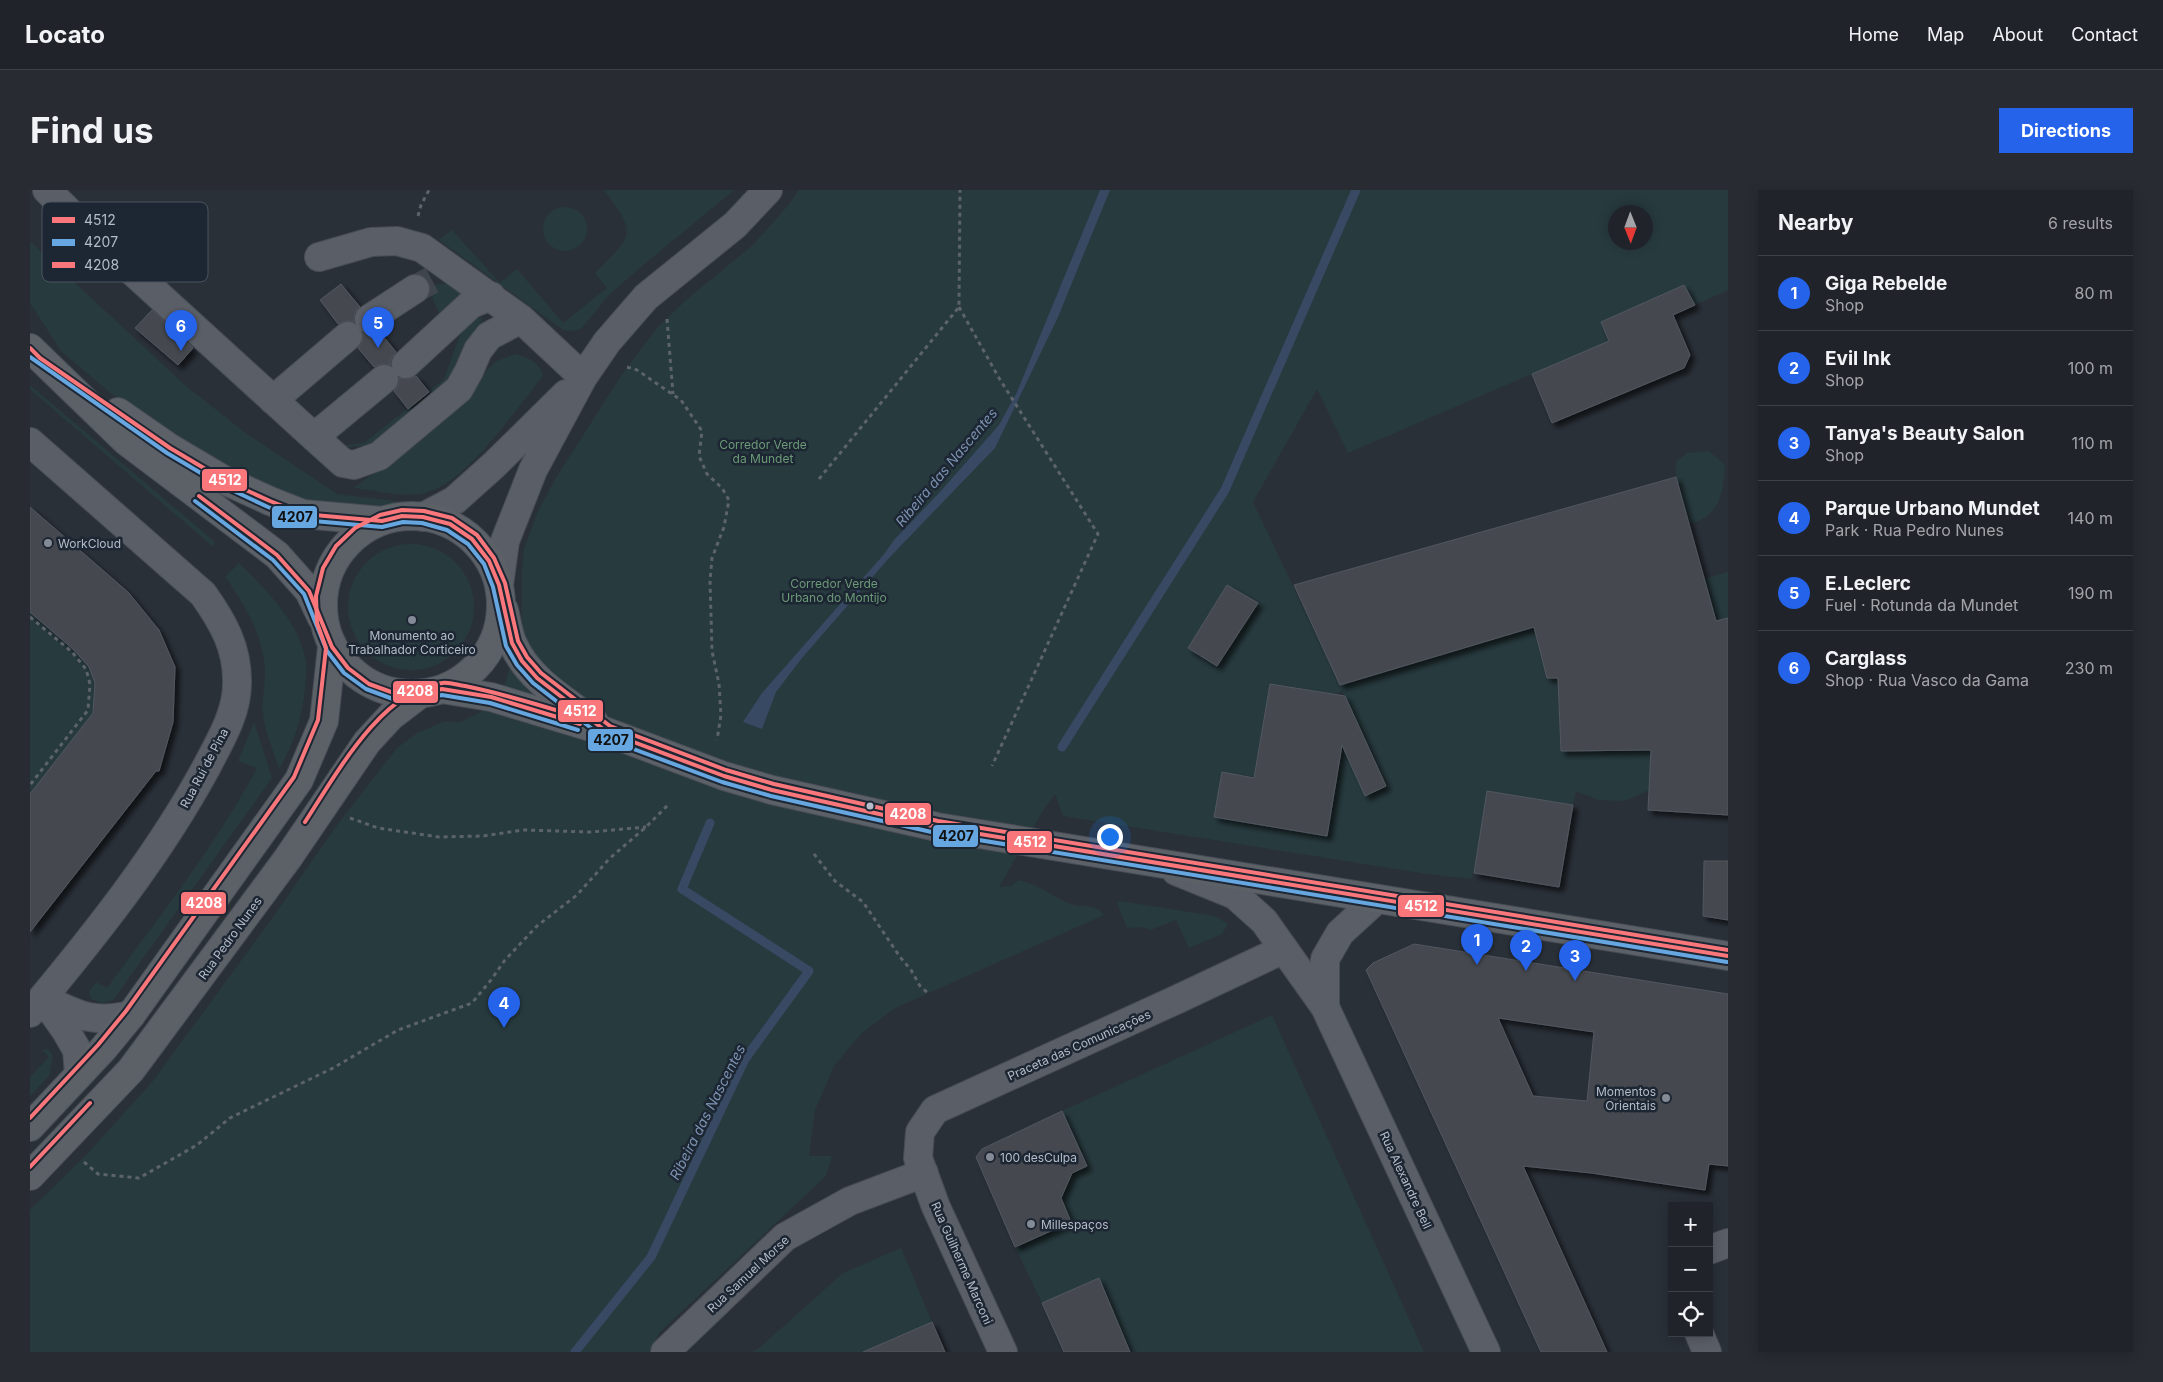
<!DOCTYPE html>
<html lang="en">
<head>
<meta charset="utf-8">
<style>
  body { margin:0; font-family:Inter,sans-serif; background:#282c32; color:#f1f3f6 }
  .controls { position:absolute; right:15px; bottom:15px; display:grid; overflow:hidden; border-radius:0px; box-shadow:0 2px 12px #0003 }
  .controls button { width:45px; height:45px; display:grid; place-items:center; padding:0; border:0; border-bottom:1px solid #3d4147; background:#20242a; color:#f1f3f6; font:25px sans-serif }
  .compass { position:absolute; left:1578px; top:15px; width:45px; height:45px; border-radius:50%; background:#20242a; box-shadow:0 2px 12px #0003; rotate:179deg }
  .you { position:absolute; left:1079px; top:646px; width:18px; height:18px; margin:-12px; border:4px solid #fff; border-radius:50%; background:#1a73e8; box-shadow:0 0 0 8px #1a73e833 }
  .badge { display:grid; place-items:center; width:32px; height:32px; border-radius:50%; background:#2563eb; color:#fff; font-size:16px; font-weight:700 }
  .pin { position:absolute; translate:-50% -41px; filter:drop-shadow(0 1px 2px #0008) }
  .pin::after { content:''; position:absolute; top:26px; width:18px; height:15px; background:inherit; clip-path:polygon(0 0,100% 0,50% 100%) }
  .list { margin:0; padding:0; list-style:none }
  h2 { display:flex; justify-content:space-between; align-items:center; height:65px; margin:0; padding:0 20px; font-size:21px }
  h2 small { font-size:16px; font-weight:400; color:#a2a4a8 }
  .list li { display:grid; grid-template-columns:32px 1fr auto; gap:15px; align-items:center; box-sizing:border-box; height:75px; padding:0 20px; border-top:1px solid #3d4147 }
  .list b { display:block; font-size:19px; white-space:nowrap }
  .list p { margin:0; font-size:16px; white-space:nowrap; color:#a2a4a8 }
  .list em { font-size:16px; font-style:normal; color:#a2a4a8 }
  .icon { flex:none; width:28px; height:28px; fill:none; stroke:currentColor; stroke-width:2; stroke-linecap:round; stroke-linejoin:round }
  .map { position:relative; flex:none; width:1698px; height:1162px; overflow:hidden; border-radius:0px }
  header { display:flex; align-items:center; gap:30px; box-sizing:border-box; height:70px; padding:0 25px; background:#20242a; border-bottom:1px solid #3d4147 }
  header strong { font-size:24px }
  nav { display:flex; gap:28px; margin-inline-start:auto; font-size:18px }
  .intro { display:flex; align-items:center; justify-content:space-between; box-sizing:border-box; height:120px; padding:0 30px }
  h1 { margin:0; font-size:35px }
  .button { padding:12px 22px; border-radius:0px; background:#2563eb; color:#fff; font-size:18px; font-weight:700 }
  main { display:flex; gap:30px; padding:0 30px }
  aside { flex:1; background:#20242a; border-radius:0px; box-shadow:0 2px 12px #0003 }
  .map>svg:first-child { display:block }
  .green { fill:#273a3e; fill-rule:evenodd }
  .water { fill:#384963 }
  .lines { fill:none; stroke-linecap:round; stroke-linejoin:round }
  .stream { stroke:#384963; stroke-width:9 }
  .building { fill:#444950; stroke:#52575f; fill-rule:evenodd; filter:url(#shadow) }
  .minor-tunnel { stroke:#3f454e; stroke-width:28; stroke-dasharray:28 14; stroke-linecap:butt }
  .minor-casing { stroke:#484c53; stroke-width:30 }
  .major-casing { stroke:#484c55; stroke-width:30 }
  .path { stroke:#5d636a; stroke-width:3; stroke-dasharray:4 4; stroke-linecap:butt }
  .minor { stroke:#5a5e66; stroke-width:28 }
  .major { stroke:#5c6168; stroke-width:28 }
  .bus-1-casing { stroke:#1d2633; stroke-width:8 }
  .bus-2-casing { stroke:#1d2633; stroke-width:8 }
  .bus-3-casing { stroke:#1d2633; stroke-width:8 }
  .bus-1 { stroke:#f9767a; stroke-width:4 }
  .bus-2 { stroke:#66a7e1; stroke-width:4 }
  .bus-3 { stroke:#f9767a; stroke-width:4 }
  .poi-dot { fill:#848b96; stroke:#1d2633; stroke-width:2 }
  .bus-dot { fill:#b4bcc9; stroke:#1d2633; stroke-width:2 }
  .labels { text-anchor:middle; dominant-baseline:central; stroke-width:5; stroke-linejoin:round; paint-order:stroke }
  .park-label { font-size:12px; fill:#6b9a76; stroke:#1d2633 }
  .poi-label { font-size:12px; fill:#b4bcc9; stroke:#1d2633; text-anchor:start }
  .street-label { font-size:12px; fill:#b4bcc9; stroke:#1d2633 }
  .water-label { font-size:14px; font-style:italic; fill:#7c92b1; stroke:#1d2633 }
  .key { fill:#1d2633; stroke:#4a5360; stroke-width:1 }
  .key-label { font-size:14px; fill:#b4bcc9 }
  .line-badge { stroke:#1d2633; stroke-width:2 }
  .badge-label { font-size:14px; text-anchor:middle; font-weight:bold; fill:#fff }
  .pale-badge-label { font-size:14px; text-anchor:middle; font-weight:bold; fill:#111 }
</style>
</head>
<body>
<header>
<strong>Locato</strong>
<nav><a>Home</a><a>Map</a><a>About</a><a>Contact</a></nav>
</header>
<div class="intro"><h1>Find us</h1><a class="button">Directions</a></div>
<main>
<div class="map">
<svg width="1698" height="1162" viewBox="0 0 1698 1162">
  <defs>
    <filter id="shadow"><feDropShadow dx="4.5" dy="4.5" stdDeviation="2.5" flood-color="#0009"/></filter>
  </defs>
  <rect width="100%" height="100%" fill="#2a3038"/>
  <!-- green -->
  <path class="green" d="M 574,0 L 704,0 L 605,82 L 577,107 L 552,138 L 544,141 L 534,140 L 529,137 L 409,50 L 422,40 L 470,93 L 487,79 L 533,133 L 577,98 L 565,83 C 603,44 608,46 574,0 Z
    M 769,0 L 1698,0 L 1698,100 L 1665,115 L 1654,95 L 1571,132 L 1579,151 L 1318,263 L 1287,199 L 1223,312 L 1310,495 L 1504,437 L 1517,488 L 1678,484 L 1529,519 L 1531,561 L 1630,560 L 1619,588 L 1619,600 L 1595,611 L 1569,610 L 1546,601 L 1543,615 L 1458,601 L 1442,689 L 1397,684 L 1033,626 L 1025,604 L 1014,619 L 969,697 L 981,696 L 988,690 C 1008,694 1020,705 1038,713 C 1050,719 1066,712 1074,725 L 865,818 L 832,843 L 804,876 L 785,920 L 779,966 L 802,966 L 796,986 L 630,1142 L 619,1162 L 0,1162 L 0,1020 L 56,965 L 123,891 L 243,727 L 307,635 L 367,558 L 387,543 L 413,532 L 430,532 L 451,522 L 475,494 L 492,434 L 492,378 L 494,359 L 508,321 L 527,286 L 591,186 L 627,138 L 655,111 L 724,54 L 760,13 ZM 1586,22 L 1616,22 L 1616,52 L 1586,52 ZM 1197,395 L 1228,413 L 1186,476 L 1158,458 ZM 1240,494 L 1286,501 L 1274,595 L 1305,601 L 1297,645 L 1192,582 L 1221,587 L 1225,585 ZM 1312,501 L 1356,596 L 1335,606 L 1293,510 Z
    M513 39a22 22 0 1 1 44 0a22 22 0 1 1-44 0Z
    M 0,51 L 156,196 L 217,244 L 307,304 L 381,313 L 350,319 L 280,315 L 248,304 L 132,236 L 78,201 L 31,161 L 0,113 Z
    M 407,94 L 423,94 L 434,102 L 419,128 L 409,123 L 399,100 Z
    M 446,128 L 452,128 L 450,136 L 422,192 L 348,250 L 336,256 L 317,257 L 317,255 L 334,253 L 414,189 L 430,145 Z
    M 485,164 C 499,168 509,171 513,186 C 485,220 437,293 395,303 C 373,308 346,300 323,298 L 372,264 L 434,213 L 457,180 L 467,171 Z
    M 0,195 L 185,352 L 182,356 L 10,208 L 0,199 Z
    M 1679,261 L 1695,275 C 1693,304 1690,326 1659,334 L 1646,287 L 1646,272 L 1657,263 Z
    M318 417a63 63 0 1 1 126 0a63 63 0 1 1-126 0Z
    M 209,373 C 236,400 271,433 276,473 C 277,484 275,496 274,507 C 270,534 263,556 249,579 C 244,561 234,541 233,523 C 231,511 235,498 235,485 C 235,448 216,416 195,387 Z
    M 1698,382 L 1698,428 L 1670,436 L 1674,389 Z
    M 0,422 L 44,460 L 59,477 L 65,493 L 63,523 L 0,604 Z
    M 224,532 L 242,588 L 83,810 L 72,813 L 61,809 L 59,801 L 66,792 L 77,798 C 130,726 185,657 227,578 L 208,571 Z
    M 1090,711 L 1185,726 L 1198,734 L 1192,744 L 1159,758 L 1146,730 L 1121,740 L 1112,737 L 1097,738 L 1087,713 Z
    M 1242,825 L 1394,1162 L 1100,1162 L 1012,1113 L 985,1057 L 1041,1032 L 1028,1003 L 1034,987 L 1057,976 L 1032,921 Z
    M 18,859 L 23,865 L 19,886 L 0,906 L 0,887 L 19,867 L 12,860 Z
    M 871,1058 L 902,1132 L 833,1162 L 721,1162 L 728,1159 L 813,1083 Z"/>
  <!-- water -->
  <path class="water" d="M 1070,0 L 1080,0 L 1028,127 L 965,258 L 859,368 L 772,468 L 746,502 L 732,539 L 713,532 L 732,503 L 855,363 L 864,350 L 909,303 L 969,235 L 987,202 Z"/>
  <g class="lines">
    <!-- stream -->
    <path class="stream" d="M 1032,557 L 1195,300 L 1326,0
      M 545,1162 L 621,1067 L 715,869 L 779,781 L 652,699 L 680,633"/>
  </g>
  <!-- building -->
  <path class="building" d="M 311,94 L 330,117 L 325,122 L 324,132 L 316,131 L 308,134 L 290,110 Z
    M 1654,95 L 1665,115 L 1643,125 L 1660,165 L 1654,178 L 1522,233 L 1502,184 L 1579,151 L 1571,132 Z
    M 122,120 L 163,158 L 148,175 L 105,138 Z
    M 349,141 L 366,162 L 361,169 L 361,175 L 352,174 L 344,177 L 328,158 L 332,152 L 333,143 L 340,145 Z
    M 386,186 L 399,202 L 378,219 L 364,201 L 368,195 L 369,188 L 379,189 Z
    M 1646,287 L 1686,431 L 1698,428 L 1698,625 L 1618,620 L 1621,560 L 1531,561 L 1528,488 L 1517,488 L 1504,437 L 1310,495 L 1264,395 Z
    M 0,317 L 98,402 L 129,440 L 145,477 L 143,532 L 129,581 L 126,581 L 0,742 L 0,604 L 63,523 L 65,493 L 59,477 L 44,460 L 0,422 Z
    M 1197,395 L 1228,413 L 1187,476 L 1158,458 Z
    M 1240,494 L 1315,506 L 1356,596 L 1335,606 L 1312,555 L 1297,646 L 1184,627 L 1192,582 L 1224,588 Z
    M 1457,601 L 1543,615 L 1529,697 L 1444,683 Z
    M 1674,671 L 1698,671 L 1698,730 L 1673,726 Z
    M 1384,754 L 1698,804 L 1698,976 L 1679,974 L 1675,1000 L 1561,983 L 1493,976 L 1577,1162 L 1511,1162 L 1336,780 L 1343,773 ZM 1468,828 L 1564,842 L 1557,911 L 1503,906 Z
    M 1032,921 L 1057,976 L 1042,983 L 1031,1008 L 1041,1032 L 985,1057 L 946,967 L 952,959 Z
    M 1069,1088 L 1100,1162 L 1034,1162 L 1012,1113 Z
    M 902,1132 L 915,1162 L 833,1162 Z"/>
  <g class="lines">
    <!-- minor-tunnel -->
    <path class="minor-tunnel" d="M 385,99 L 402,90"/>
    <defs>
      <path id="minor" d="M 17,0 L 56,39 L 284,247 L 313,273 L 324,275 L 349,266 L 429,199 L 439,181 L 448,160 L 459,146 L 491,129
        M 289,67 L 341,52 L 367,51 L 392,58 L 491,129 L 553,187
        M 339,129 L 385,99
        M 376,174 L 441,114 L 461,106
        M 243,210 L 318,146
        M 284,247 L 354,189
        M 0,252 L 173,404 C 193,432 208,458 207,494 C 207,523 190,551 177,576 C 129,665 65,745 0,823
        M 393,327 L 425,310 L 464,275 L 536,204
        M 469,395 L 475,351 L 503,280 L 553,187 L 577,152 L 616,107 L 705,35 L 738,0
        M 1146,681 L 1205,705 L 1234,731 L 1295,817 L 1456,1162
        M 1295,817 L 1295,769 L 1310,743 L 1346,710
        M 49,884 L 47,860 L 36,841 L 13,808 C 47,825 62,834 101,825
        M 1679,1060 L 1698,1053
        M 1669,1143 L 1677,1162
        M 635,1162 L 755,1047 L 820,1011 L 894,983
        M 973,1162 L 906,1017 L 888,968 L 890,942 L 905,920 L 1148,809 L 1254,759"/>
      <path id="major" d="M 0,158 L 96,251 L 247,365 L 279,401 L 292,428
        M 88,222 L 140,258 L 194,290 L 240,311 L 273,324 L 352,331
        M293 415a89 89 0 1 1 178 0a89 89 0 1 1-178 0Z
        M 474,420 C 477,431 478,444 483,454 C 498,489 535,510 564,532
        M 412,499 L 461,507 L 577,542 L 694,586 L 742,600 L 907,637 L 1698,766
        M 0,937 L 73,859 L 101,825 L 269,590 L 294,531 L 302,457
        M 0,986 L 101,880 L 258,668 L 337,552 L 361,526 L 390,504"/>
    </defs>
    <!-- minor casing -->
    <use href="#minor" class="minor-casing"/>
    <!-- major casing -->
    <use href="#major" class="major-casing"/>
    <!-- path -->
    <path class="path" d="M 388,26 L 391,15 L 399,0
      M 929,117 L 969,188 L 1068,344 L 962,576
      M 637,129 L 643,204
      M 597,177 L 607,180 L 651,210 L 672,241 L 669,266 L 677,284 L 692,298 L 699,310 L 694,337 L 682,368 L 680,391 L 682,461 L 689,494 L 691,525 L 687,550
      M 789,289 L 929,117 L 930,0
      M 0,427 L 42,462 L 56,479 L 60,494 L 58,520 L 0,595
      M 320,628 L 348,638 L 409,647 L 453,646 L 493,640 L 561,642 L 616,637
      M 784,664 L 805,691 L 833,712 L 870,767 L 881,780 L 890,796 L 899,804
      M 54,972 L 68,984 L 109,988 L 167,955 L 200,928 L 303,878 L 368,840 L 442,813 L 461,790 L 475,770 L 507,736 L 547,705 L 579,669 L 616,637 L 638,615"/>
    <!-- minor -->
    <use href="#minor" class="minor"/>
    <!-- major -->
    <use href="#major" class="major"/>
    <defs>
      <path id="bus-1" d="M 0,158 L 10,168 L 140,258 L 194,290 L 240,311 L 273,324 L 352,331 L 372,326 L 393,327 L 420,334 L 442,349 L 459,371 L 469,395 L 482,453 L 492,471 L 507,488 L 577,542 L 694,586 L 742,600 L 907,637 L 1698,766
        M 169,306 L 247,365 L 279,401 L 302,457 L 318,478 L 339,494 L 364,503 L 390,504 L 412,499 L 461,507 L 550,534"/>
      <path id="bus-2" d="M 0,167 L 137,263 L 191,295 L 238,317 L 272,330 L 352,337 L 373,332 L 392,333 L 417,340 L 438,354 L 454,374 L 463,397 L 476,456 L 487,475 L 503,493 L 574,548 L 692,592 L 741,606 L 906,643 L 1697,772
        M 165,311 L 243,370 L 274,404 L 297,461 L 314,483 L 336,499 L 363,509 L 390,510 L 412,505 L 460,513 L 548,540"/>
      <path id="bus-3" d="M 275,632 C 305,586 352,499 412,493 C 420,492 427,495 435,496 C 475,504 513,516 552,528
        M 0,928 L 68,855 L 96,821 L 264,587 L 288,530 L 296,458 L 287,433 L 286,406 L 293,378 L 306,356 L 325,338 L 350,325 L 372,320 L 394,321 L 422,328 L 447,345 L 464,368 L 475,393 L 488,451 L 497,467 L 511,483 L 580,536 L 696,580 L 744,594 L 908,631 L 1698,760
        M 0,977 L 60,913"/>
    </defs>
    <!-- bus-1 casing -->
    <use href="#bus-1" class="bus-1-casing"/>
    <!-- bus-2 casing -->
    <use href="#bus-2" class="bus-2-casing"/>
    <!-- bus-3 casing -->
    <use href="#bus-3" class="bus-3-casing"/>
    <!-- bus-1 -->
    <use href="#bus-1" class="bus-1"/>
    <!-- bus-2 -->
    <use href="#bus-2" class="bus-2"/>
    <!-- bus-3 -->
    <use href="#bus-3" class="bus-3"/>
  </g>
  <!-- markers -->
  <g class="poi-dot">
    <circle cx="18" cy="353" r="5"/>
    <circle cx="382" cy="430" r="5"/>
    <circle cx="1636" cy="908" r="5"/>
    <circle cx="960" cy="967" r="5"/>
    <circle cx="1001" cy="1034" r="5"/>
  </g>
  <circle class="bus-dot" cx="840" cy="616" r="4.5"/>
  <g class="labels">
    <!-- park labels -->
    <g class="park-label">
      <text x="733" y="254">Corredor Verde<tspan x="733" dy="14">da Mundet</tspan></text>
      <text x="804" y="393">Corredor Verde<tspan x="804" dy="14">Urbano do Montijo</tspan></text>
    </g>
    <!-- poi labels -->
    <g class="poi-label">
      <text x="28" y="353">WorkCloud</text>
      <text x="382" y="445" text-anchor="middle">Monumento ao<tspan x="382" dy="14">Trabalhador Corticeiro</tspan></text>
      <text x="1626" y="901" text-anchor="end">Momentos<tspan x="1626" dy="14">Orientais</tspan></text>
      <text x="970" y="967">100 desCulpa</text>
      <text x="1011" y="1034">Millespaços</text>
    </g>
    <!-- street labels -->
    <g class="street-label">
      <text transform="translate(174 578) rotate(-62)">Rua Rui de Pina</text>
      <text transform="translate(200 748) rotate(-54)">Rua Pedro Nunes</text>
      <text transform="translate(1049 855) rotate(-24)">Praceta das Comunicações</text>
      <text transform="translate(1376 990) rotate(65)">Rua Alexandre Bell</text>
      <text transform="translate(932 1073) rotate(66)">Rua Guilherme Marconi</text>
      <text transform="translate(718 1084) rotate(-43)">Rua Samuel Morse</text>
    </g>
    <!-- water labels -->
    <g class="water-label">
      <text transform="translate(916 277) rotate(-50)">Ribeira das Nascentes</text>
      <text transform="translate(677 922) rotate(-63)">Ribeira das Nascentes</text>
    </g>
  </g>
  <!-- legend -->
  <rect x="12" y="12" width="166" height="80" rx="8" class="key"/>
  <rect x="22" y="27" width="23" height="6" fill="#f9767a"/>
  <rect x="22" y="49" width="23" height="7" fill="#66a7e1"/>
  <rect x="22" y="72" width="23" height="6" fill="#f9767a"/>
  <g class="key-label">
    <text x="54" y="35">4512</text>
    <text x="54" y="57">4207</text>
    <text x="54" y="80">4208</text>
  </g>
  <g class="line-badge">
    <rect x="171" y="278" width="47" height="24" rx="5" fill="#f9767a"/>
    <rect x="241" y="315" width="47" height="24" rx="5" fill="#66a7e1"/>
    <rect x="362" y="490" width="47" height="24" rx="5" fill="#f9767a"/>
    <rect x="527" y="509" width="47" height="24" rx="5" fill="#f9767a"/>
    <rect x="557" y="538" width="47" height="24" rx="5" fill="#66a7e1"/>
    <rect x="854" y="612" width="48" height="24" rx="5" fill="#f9767a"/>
    <rect x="902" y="634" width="47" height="24" rx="5" fill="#66a7e1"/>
    <rect x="976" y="640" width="47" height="24" rx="5" fill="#f9767a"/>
    <rect x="150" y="701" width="47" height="24" rx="5" fill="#f9767a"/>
    <rect x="1367" y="704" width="48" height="24" rx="5" fill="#f9767a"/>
  </g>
  <g class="badge-label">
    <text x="195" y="295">4512</text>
    <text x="385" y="506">4208</text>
    <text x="550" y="526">4512</text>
    <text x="878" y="629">4208</text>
    <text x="1000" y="657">4512</text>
    <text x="174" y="718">4208</text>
    <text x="1391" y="721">4512</text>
  </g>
  <g class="pale-badge-label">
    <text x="265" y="332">4207</text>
    <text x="581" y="555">4207</text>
    <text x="926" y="651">4207</text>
  </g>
</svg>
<div class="controls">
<button>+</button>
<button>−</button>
<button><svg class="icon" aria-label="locate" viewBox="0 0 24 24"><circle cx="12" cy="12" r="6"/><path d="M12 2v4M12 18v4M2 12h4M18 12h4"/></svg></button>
</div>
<svg class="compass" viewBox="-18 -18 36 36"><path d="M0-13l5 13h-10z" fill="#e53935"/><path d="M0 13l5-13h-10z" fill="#a2a4a8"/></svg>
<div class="you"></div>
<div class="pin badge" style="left:1447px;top:775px">1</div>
<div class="pin badge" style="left:1496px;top:781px">2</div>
<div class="pin badge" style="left:1545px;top:791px">3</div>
<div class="pin badge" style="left:474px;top:838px">4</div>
<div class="pin badge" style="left:348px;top:158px">5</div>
<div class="pin badge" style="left:151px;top:161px">6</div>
</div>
<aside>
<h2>Nearby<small>6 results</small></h2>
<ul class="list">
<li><span class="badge">1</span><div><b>Giga Rebelde</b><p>Shop</p></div><em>80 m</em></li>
<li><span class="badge">2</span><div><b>Evil Ink</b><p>Shop</p></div><em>100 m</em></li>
<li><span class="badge">3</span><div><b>Tanya's Beauty Salon</b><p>Shop</p></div><em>110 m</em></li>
<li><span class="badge">4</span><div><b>Parque Urbano Mundet</b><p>Park · Rua Pedro Nunes</p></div><em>140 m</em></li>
<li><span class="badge">5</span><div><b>E.Leclerc</b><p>Fuel · Rotunda da Mundet</p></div><em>190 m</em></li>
<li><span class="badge">6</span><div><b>Carglass</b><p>Shop · Rua Vasco da Gama</p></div><em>230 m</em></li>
</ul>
</aside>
</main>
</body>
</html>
